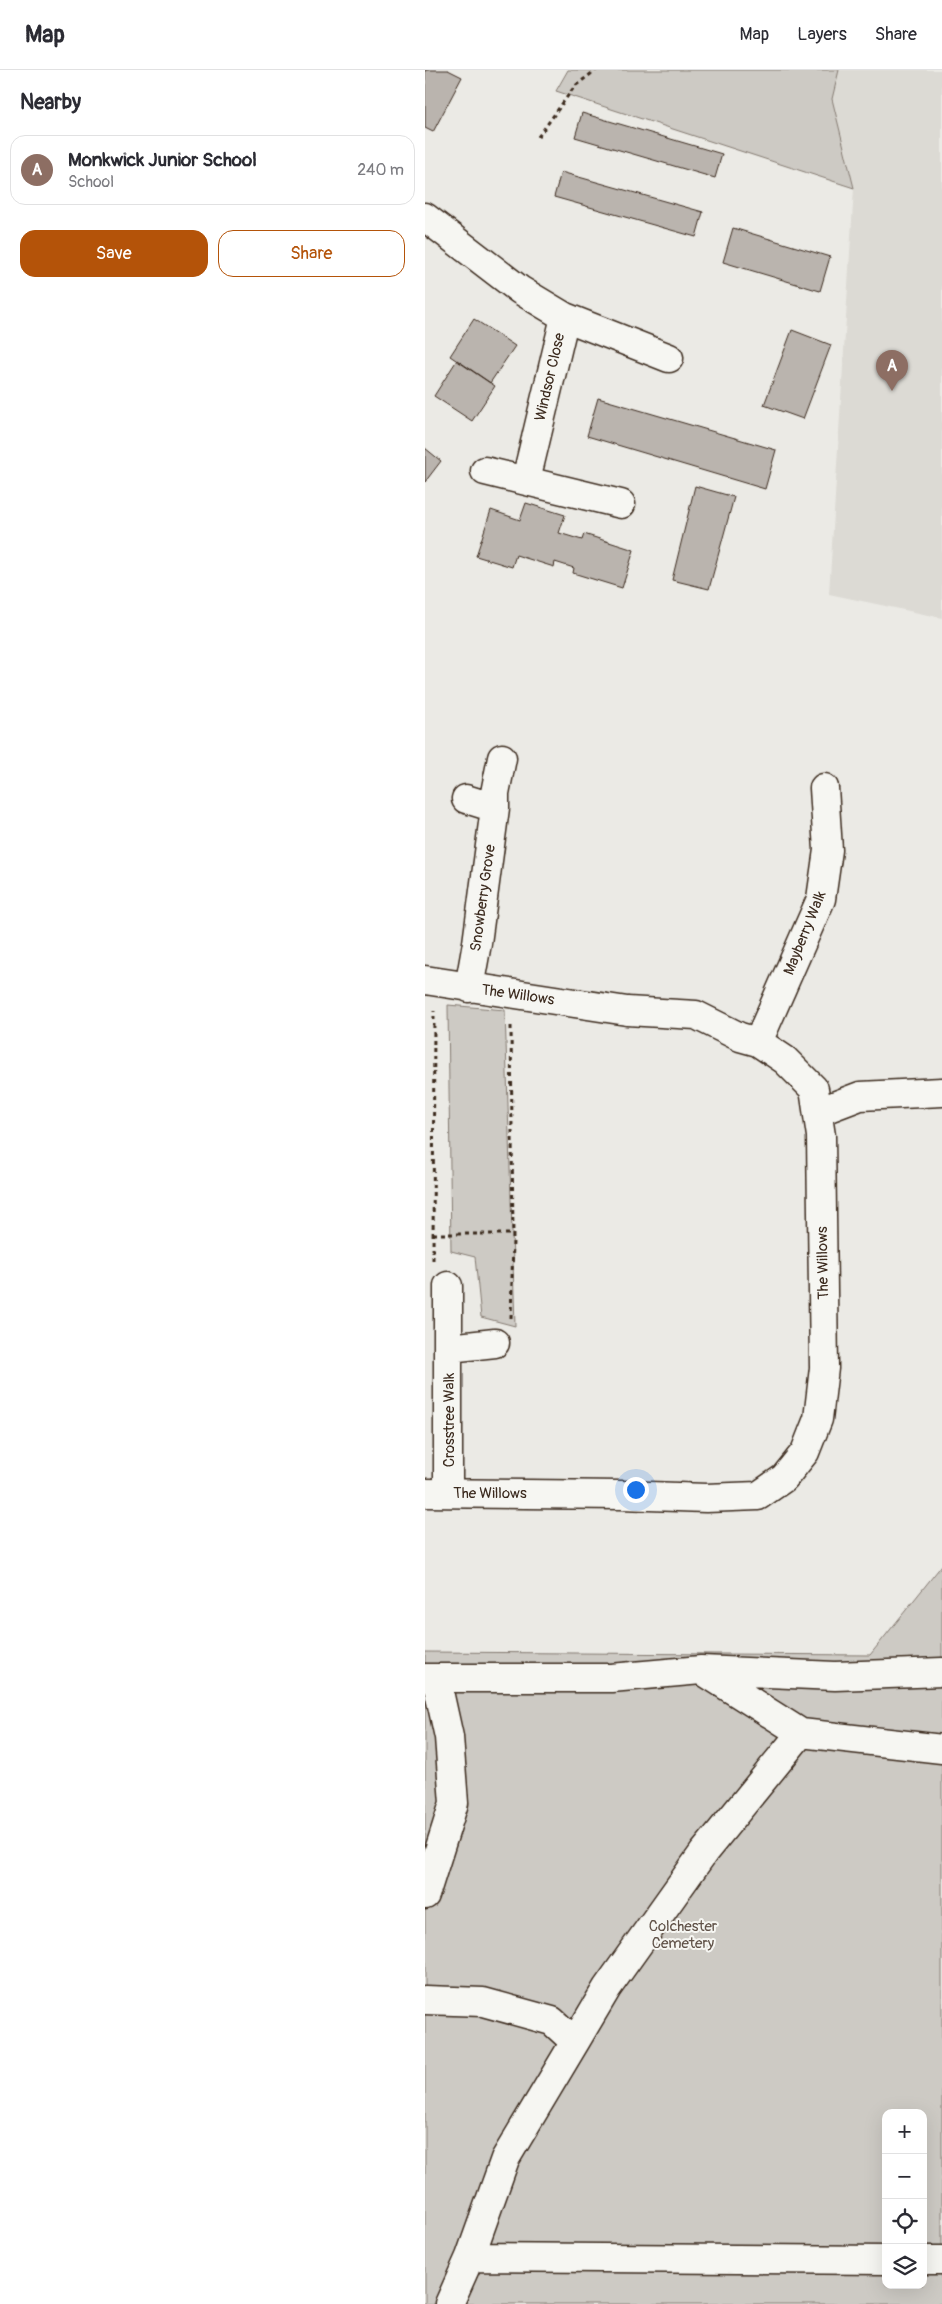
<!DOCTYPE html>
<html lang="en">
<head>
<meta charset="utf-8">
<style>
  body { margin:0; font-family:Pangolin,sans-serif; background:#f2f2f3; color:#2b2b33 }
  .controls { position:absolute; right:15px; bottom:15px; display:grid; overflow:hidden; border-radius:10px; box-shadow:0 5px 20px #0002 }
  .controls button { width:45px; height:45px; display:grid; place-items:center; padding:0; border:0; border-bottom:1px solid #e1e1e2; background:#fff; color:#2b2b33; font:25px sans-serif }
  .you { position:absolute; left:210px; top:1419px; width:18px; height:18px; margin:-12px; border:4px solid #fff; border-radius:50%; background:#1a73e8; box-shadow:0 0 0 8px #1a73e833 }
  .badge { display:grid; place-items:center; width:32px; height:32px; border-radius:50%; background:#b45309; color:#fff; font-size:16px; font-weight:700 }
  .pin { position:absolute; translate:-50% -41px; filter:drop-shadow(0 1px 2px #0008) }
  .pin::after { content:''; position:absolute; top:26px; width:18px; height:15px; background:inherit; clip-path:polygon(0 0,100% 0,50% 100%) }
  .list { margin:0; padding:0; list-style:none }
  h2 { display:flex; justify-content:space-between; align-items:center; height:65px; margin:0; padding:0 20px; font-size:21px }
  h2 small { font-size:16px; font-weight:400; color:#7c7c81 }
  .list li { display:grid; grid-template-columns:32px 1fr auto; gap:15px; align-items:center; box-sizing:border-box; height:70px; margin:0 10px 10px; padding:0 10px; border:1px solid #e1e1e2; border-radius:15px }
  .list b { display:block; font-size:19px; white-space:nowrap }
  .list p { margin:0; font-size:16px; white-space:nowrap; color:#7c7c81 }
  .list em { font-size:16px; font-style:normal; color:#7c7c81 }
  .actions { display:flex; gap:10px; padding:15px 20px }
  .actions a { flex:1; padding:11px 0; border:1px solid #b45309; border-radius:15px; text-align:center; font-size:18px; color:#b45309 }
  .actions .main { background:#b45309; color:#fff }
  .icon { flex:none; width:28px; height:28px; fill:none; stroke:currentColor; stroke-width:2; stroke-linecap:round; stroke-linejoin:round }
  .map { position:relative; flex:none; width:517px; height:2234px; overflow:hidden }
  header { display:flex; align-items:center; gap:30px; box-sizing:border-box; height:70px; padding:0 25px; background:#fff; border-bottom:1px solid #e1e1e2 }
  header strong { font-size:24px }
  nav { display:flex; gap:28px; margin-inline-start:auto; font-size:18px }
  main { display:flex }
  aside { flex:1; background:#fff }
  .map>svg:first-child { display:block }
  .built { fill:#dcdad4 }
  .green { fill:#cdcac4; stroke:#847a71; fill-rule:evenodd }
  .building { fill:#bab4ae; stroke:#3b2a1e }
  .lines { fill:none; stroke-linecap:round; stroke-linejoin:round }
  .minor-casing { stroke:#3b2a1e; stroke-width:31 }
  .path { stroke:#3b2a1e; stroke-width:3; stroke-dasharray:4 4; stroke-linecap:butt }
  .minor { stroke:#f6f6f2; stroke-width:28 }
  .labels { text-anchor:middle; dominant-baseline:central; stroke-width:4; stroke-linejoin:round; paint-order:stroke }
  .street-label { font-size:15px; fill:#3b2a1e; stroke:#f6f6f2 }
  .park-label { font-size:15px; fill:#605248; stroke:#f6f6f2 }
</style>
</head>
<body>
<header>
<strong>Map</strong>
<nav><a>Map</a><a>Layers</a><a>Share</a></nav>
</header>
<main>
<aside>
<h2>Nearby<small></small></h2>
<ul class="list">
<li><span class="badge" style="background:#8d6e63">A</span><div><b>Monkwick Junior School</b><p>School</p></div><em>240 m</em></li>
</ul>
<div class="actions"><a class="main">Save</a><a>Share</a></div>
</aside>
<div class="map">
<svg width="517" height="2234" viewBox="0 0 517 2234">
  <rect width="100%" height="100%" fill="#ebeae5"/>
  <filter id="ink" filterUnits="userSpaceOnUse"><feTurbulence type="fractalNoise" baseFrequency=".02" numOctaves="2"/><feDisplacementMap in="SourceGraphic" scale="10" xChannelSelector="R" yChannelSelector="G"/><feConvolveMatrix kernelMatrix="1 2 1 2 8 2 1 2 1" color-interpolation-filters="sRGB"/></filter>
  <g filter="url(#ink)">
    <!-- built -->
    <path class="built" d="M 414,0 L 517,0 L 517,548 L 404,524 L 429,118 L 407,29 Z"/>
    <!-- green -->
    <path class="green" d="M 143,0 L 414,0 L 407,29 L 429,118 L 131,21 Z
      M 23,935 L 80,940 L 90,1256 L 56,1247 L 50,1187 L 26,1181 Z
      M 517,1495 L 517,2234 L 0,2234 L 0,1582 L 445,1585 ZM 461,2043 L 498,2043 L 498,2215 L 461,2215 Z"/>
    <!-- building -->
    <path class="building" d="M 0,0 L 23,0 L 37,7 L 8,62 L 0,58 Z
      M 157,43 L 297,84 L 290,108 L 150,67 Z
      M 136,102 L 278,142 L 271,167 L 129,127 Z
      M 308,158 L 405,187 L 395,221 L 298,192 Z
      M 49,249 L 90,276 L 65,313 L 25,286 Z
      M 367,260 L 406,275 L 378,349 L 339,335 Z
      M 32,290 L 70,316 L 47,351 L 9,326 Z
      M 173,328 L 351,380 L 340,419 L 162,366 Z
      M 0,378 L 16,391 L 0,412 Z
      M 270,416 L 309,427 L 284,519 L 247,510 Z
      M 101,433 L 140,445 L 134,463 L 157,470 L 159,464 L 209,480 L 197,518 L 148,503 L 149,498 L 130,492 L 129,497 L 91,485 L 87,497 L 51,486 L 66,440 L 95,450 Z"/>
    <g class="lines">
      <defs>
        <path id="minor" d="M 0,147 L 95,220 L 140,247 L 101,410
          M 140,247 L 244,288
          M 60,401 L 196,434
          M 41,729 L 70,738
          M 0,910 L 202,941 L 271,945 L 315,967 L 333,972 L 360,990 L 389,1019 L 396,1066 L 399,1298 L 393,1349 L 380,1382 L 359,1408 L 333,1426 L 281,1428 L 196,1425 L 0,1423
          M 44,918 L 52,873 L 70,738 L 70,723 L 77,688
          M 333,972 L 396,829 L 403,780 L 399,718
          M 393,1042 L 435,1026 L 517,1022
          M 23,1216 L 23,1423
          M 24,1278 L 70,1273
          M 278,1601 L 376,1663 L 517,1679
          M 0,1608 L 186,1608 L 276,1600 L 410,1606 L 517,1602
          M 0,1825 L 29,1733 L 24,1667 L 11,1608
          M 0,1930 L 58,1932 L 127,1951 L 150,1972 L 80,2089 L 45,2187 L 24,2234
          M 150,1972 L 182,1918 L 279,1782 L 376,1663
          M 45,2187 L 461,2190
          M 498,2190 L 517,2190"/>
      </defs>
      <!-- minor casing -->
      <use href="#minor" class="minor-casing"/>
      <!-- path -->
      <path class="path" d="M 113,67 L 150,16 L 171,0
        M 8,1164 L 88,1164
        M 8,1190 L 9,941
        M 86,1248 L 88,1170 L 86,954"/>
      <!-- minor -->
      <use href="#minor" class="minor"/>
    </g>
  </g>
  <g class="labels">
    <!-- street labels -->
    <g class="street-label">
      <text transform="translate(125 307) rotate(-77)">Windsor Close</text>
      <text transform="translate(58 828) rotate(-82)">Snowberry Grove</text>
      <text transform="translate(380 863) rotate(-68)">Mayberry Walk</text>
      <text transform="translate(93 925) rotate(8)">The Willows</text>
      <text transform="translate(398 1193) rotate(-91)">The Willows</text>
      <text transform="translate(24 1350) rotate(-90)">Crosstree Walk</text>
      <text x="65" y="1423">The Willows</text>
    </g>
    <!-- park labels -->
    <g class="park-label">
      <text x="258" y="1856">Colchester<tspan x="258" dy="17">Cemetery</tspan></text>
    </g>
  </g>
</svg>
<div class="controls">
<button>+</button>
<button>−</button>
<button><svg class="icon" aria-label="locate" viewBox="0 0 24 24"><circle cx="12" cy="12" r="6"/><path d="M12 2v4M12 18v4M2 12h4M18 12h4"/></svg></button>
<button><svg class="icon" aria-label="layers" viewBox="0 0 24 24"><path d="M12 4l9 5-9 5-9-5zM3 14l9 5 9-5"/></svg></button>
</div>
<div class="you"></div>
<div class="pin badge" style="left:467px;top:321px;background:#8d6e63">A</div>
</div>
</main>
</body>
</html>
